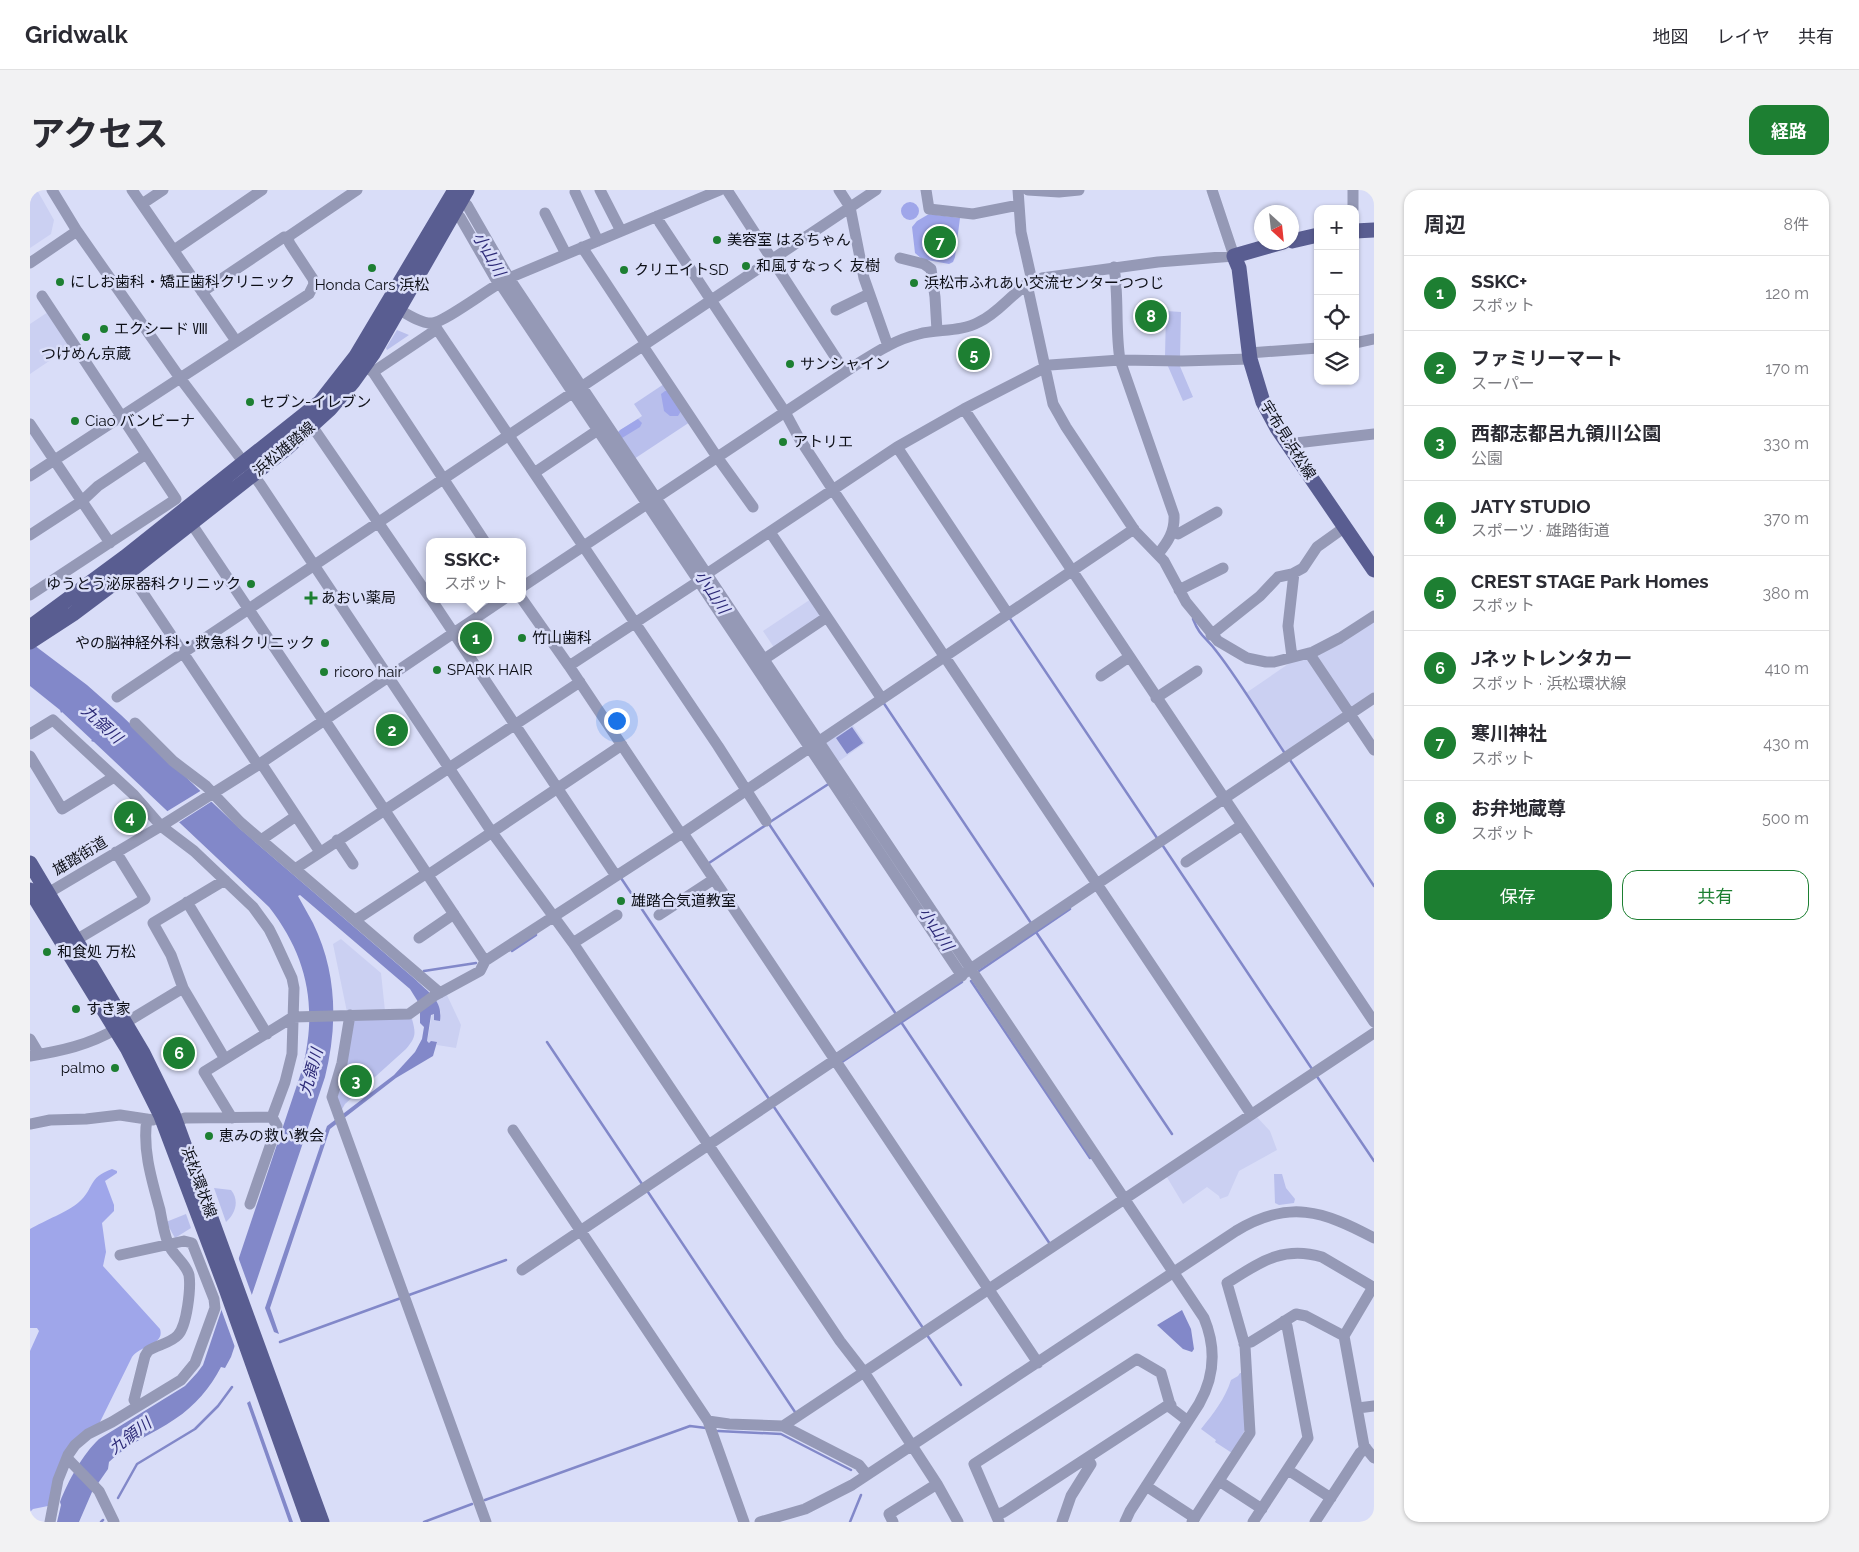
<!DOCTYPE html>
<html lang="ja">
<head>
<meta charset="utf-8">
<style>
  body { margin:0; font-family:Raleway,"Noto Sans JP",sans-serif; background:#f2f2f3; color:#2b2b33 }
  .controls { position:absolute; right:15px; top:15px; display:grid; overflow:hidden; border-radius:10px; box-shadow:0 1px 4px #0004 }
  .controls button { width:45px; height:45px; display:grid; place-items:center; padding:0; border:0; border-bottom:1px solid #e1e1e2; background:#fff; color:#2b2b33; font:25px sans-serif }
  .compass { position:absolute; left:1224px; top:15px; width:45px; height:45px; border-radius:50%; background:#fff; box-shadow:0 1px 4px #0004; rotate:153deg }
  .you { position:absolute; left:586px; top:530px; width:18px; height:18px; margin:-12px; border:4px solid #fff; border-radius:50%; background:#1a73e8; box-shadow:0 0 0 8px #1a73e833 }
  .badge { display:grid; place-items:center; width:32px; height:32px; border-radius:50%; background:#1d7f32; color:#fff; font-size:16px; font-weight:700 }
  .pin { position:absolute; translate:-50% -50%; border:2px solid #fff; box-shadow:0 1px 5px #0006 }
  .popup { position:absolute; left:396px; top:348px; width:100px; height:65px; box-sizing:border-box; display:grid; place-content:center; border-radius:10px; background:#fff; filter:drop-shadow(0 1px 4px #0005); font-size:16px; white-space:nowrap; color:#7c7c81 }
  .popup b { font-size:19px; color:#2b2b33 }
  .popup::after { content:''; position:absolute; left:50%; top:100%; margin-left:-10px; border:10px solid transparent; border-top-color:#fff }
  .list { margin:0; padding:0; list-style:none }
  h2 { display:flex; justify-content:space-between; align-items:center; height:65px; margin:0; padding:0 20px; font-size:21px }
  h2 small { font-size:16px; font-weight:400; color:#7c7c81 }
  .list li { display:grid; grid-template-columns:32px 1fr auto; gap:15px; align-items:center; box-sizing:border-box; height:75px; padding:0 20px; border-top:1px solid #e1e1e2 }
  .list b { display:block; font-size:19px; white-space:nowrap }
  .list p { margin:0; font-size:16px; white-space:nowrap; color:#7c7c81 }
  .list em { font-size:16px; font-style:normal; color:#7c7c81 }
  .actions { display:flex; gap:10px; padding:15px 20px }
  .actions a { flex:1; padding:11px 0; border:1px solid #1d7f32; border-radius:15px; text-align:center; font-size:18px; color:#1d7f32 }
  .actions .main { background:#1d7f32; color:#fff }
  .icon { flex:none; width:28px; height:28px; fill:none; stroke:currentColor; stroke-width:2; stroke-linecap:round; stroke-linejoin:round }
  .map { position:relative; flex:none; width:1344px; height:1332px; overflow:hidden; border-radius:15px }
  header { display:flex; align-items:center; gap:30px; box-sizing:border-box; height:70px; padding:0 25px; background:#fff; border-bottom:1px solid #e1e1e2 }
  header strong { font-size:24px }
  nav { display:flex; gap:28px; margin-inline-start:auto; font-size:18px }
  .intro { display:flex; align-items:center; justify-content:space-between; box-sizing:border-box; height:120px; padding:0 30px }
  h1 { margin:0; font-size:35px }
  .button { padding:12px 22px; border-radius:15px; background:#1d7f32; color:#fff; font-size:18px; font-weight:700 }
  main { display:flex; gap:30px; padding:0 30px }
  aside { flex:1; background:#fff; border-radius:15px; box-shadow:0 1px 4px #0004 }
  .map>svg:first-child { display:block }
  .built { fill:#cbd0f2 }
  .green { fill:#b9bfec }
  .forest { fill:#9fa6ea }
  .water { fill:#8288c9 }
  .pier { fill:#d9ddf8 }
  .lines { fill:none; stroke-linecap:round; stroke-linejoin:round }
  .stream { stroke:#8288c9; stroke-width:2.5 }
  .minor { stroke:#9599b6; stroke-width:11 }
  .major { stroke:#595d91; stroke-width:15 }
  .poi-dot { fill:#1d7f32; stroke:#d9ddf8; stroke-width:2 }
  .labels { text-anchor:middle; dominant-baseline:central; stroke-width:5; stroke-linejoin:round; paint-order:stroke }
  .poi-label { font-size:15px; fill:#0d0f17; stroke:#d9ddf8; text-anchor:start }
  .street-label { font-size:15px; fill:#0d0f17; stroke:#d9ddf8 }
  .water-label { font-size:16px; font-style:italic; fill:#2d2a77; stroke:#d9ddf8 }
</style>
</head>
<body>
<header>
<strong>Gridwalk</strong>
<nav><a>地図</a><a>レイヤ</a><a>共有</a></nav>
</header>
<div class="intro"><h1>アクセス</h1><a class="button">経路</a></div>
<main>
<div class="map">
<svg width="1344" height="1332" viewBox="0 0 1344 1332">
  <rect width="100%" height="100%" fill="#d9ddf8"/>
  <!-- built -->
  <path class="built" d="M 0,0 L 7,0 L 24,30 L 21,44 L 0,58 Z
    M 18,122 L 48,167 L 44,170 L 37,159 L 0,184 L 0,134 Z
    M 781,409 L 792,425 L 745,459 L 733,441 Z
    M 1344,430 L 1344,502 L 1320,519 L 1284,464 Z
    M 1278,467 L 1312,519 L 1311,525 L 1255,562 L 1216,503 L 1264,470 Z
    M 822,534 L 835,553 L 808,572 L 795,552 Z
    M 311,749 L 351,783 L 355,821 L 317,822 L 303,754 Z
    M 416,803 L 431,835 L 426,858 L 407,855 L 407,853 L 397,852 L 402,824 L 405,825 L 404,830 L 410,830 L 411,823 L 405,809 Z
    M 1225,925 L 1240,941 L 1247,960 L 1209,981 L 1198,1006 L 1190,1009 L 1189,1006 L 1177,997 L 1153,1014 L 1135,984 Z"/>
  <!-- green -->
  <path class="green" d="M 1136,121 L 1151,122 L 1150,168 L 1135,167 Z
    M 367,140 L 379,145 L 357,160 L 356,158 Z
    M 1137,174 L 1149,174 L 1163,207 L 1153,211 Z
    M 634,194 L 660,232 L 604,269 L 586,243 L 612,226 L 604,214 Z
    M 327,829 L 382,829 C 386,844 386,847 376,859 L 315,914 L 311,921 L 306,907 L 323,832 Z
    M 1244,984 L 1252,984 L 1256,998 L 1265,1009 L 1264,1013 L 1249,1015 L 1245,1013 Z
    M 184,998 L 201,1000 C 210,1011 205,1024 196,1032 Z
    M 156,1024 L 161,1038 L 145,1048 L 136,1032 Z
    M 1210,1183 L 1213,1183 L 1216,1238 L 1202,1263 L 1185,1252 L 1186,1250 L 1171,1239 C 1183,1224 1195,1209 1201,1190 L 1208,1186 Z"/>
  <!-- forest -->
  <path class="forest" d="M871 21a9 9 0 1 1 18 0a9 9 0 1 1-18 0Z
    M 899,24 L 930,28 L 925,67 L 923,72 L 919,74 L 892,69 L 885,63 L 882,37 L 887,31 Z
    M 635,201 L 638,201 L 651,221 L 648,226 L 640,226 L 634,221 L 631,204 Z
    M 608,229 L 612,233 L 610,237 L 592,248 L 588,243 L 590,240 Z
    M 82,979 L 87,981 L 87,983 L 75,991 L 84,1015 L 84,1021 L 72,1033 L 76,1062 L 73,1076 L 130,1139 C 135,1155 111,1155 102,1167 L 70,1232 L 52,1245 L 18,1316 L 3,1319 L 0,1322 L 0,1161 L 9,1141 L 7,1138 L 0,1138 L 0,1039 C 14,1031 39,1021 49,1012 C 65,998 57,988 82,979 Z"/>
  <!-- water -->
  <path class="water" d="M 0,452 L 57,495 L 91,525 L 209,638 L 386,790 C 399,803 413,810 410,831 L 404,830 L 404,824 L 401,825 L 397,851 L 399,853 L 401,851 L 407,852 L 403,866 L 366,888 L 300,939 L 240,1118 L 249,1144 L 244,1142 L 235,1118 L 297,936 L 364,885 L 385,862 L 392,849 L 394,837 L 390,833 L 390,815 L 380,799 L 270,705 L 268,706 C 273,715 278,724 283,733 C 307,782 308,835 295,887 L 201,1167 L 195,1178 L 191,1177 C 180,1198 165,1216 145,1229 C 123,1244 98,1253 79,1272 L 78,1279 L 62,1302 L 49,1332 L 27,1332 L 31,1315 L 30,1312 C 38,1291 53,1264 69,1249 L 155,1196 L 167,1183 L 173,1175 L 272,880 C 288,818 278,767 239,717 L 64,552 L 61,551 L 62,550 L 32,522 L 31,523 L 30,520 L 0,496 Z
    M 822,537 L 833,553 L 817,564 L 806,548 Z
    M 1152,1120 L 1161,1139 L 1164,1159 L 1162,1162 L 1153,1159 L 1127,1135 Z
    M 220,1211 L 263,1332 L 259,1332 L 217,1213 Z"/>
  <!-- pier -->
  <path class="pier" d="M 172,600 L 184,610 L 148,633 L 136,622 Z
    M 207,1064 L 223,1108 L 206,1160 L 190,1116 Z"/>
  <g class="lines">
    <!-- stream -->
    <path class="stream" d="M 979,427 L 1127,648
      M 1163,429 C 1170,447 1176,447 1187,462 C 1211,493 1232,529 1254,562
      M 853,512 L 1001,733
      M 1260,570 L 1344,696
      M 740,632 L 800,593
      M 739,634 L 866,824
      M 1133,656 L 1282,879
      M 679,673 L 736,635
      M 591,688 L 739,909
      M 1006,742 L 1142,944
      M 482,761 L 506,745
      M 394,781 L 446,773
      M 949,781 L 1040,719
      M 941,791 L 1060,968
      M 871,832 L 1020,1054
      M 517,852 L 612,994
      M 812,872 L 932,792
      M 1286,885 L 1344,971
      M 744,917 L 893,1138
      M 618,1002 L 765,1222
      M 379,1105 L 476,1070
      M 897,1145 L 931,1195
      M 250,1152 L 371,1108
      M 688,1241 L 751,1244 L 821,1280
      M 88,1308 L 107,1274 L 165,1239 L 188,1216 L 202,1197
      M 455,1310 L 660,1236 L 676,1238
      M 71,1332 L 73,1330
      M 394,1332 L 442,1314
      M 820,1332 L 831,1305"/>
    <!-- minor -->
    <path class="minor" d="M 22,0 L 47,41 L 150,188 L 230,294 L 461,641 L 543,753 L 810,1151 L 834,1182 L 907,1294 L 928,1332
      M 102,0 L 206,151
      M 570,0 L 591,41
      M 697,0 L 815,182
      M 809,0 L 820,17 L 834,88 L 858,156
      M 896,0 L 899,19 L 943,24 L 989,15
      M 988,0 L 991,42 L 1002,91
      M 998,0 L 1029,2 L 1049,0
      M 1323,0 L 1323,19
      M 545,2 L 568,51
      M 430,11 L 437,15 L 479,88 L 1174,1128 C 1186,1157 1185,1186 1169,1214 L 1100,1321 L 1095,1332
      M 112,14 L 133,0
      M 423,23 L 430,27 L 468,93
      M 515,23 L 536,64
      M 627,26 L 630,33 L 755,222 L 769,248 L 803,300 L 1221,924
      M 552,57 L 616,154
      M 144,60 L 232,0
      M 870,68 L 894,74 L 901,79 L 905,107 L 907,141
      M 0,73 L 47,41
      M 1084,77 C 1089,108 1085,139 1090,170 L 1144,325 C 1145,341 1138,352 1128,364
      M 469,92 L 932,786
      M 995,95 L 998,99 L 1023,214 L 1036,237 L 1105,341 L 1134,371 L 1156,412 L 1188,451 L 1217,468 L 1236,472 L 1244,472 L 1283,462 L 1310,448 L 1344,426
      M 172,102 L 254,47 L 259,48
      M 363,116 C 374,122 390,134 402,133 C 414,133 463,95 479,88 L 690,0
      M 806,120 L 839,104
      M 405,133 L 407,139 L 688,556 L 736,631
      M 1325,153 L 1344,149
      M 613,156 L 687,267 L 723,317
      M 1219,163 L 1288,158
      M 334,176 L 343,182 L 455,352
      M 343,182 L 407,139
      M 934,219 L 1344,832
      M 0,234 L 80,353
      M 282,236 L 400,408
      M 867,257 L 978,424
      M 1260,258 L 1266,253 L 1344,244
      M 504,283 L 568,240
      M 0,286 L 279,104 L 284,94 L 283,89 L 260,54 L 258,50 L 259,46 L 327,0
      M 161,333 L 293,530
      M 740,342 L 852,509
      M 1143,342 L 1148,344 L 1187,322
      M 0,345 L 52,311 L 68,296 L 116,264
      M 99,382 L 228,575
      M 492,397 L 829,173 C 848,161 867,149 889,144 C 908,139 931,142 949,132 C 973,121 986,95 1012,88 L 1128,72 L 1204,66 L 1182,0
      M 1149,400 L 1193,378
      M 0,405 L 146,309 L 12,106
      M 401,409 L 586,686
      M 492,409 L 539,476 L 651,644 L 653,643 L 1008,1173
      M 1181,445 L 1230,406 L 1248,387 L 1262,384 L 1273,378 L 1287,357 L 1315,337
      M 1279,463 L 1344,560
      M 1262,467 L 1258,436 L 1264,383
      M 733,470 L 797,427
      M 539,476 L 675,387 L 681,381 L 867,257 L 934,219 L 1020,175 L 1090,170 L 1152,171 L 1220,169
      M 1071,486 L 1099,467
      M 87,507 L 846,0
      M 1126,508 L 1167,481
      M 294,529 L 455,771
      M 105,533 L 143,571 L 176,596 L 210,632 L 410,803
      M 0,544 L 23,530 L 104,605 L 131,636 L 164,661 L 223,717 L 239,739 L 245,751 L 262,788 L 264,798 L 262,864 L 255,892 L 242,927 L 155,928 L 146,931
      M 0,566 L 32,619 L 84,587
      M 231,573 L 290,662
      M 653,643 L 1104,339
      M 231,650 L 266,626
      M 307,650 L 323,674
      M 1156,672 L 1212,635
      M 265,679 L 550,492
      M 398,685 L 592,555
      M 195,690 L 123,733 L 141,765 L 153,798 L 195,869
      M 13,706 L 131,636 L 228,575 L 474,409
      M 157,712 L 237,844
      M 629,725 L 684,689
      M 326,731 L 330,727 L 397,683
      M 389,748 L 424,724
      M 46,750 L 115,709 L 86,662
      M 543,753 L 587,725
      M 320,825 L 312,873 L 302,907 L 456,1332
      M 95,833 L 153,798
      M 0,849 L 9,864
      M 0,866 C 31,861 59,855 86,839
      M 202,928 L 174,882 L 263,827 L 379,824 L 404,806 L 450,781 L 455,771 L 651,644
      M 0,934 L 20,930 L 56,929 L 90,925 L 123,930
      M 483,940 L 678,1231 L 714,1332
      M 220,1014 L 247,936 L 242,927
      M 492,1080 L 1344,508
      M 1214,1154 L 1221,1152 L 1266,1124 L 1276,1126 L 1314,1146 L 1334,1256 L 1344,1268
      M 108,1216 L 104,1210 L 115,1166 L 118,1161 C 127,1155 141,1153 148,1145 C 157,1135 161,1098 159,1085 C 156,1073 142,1065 138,1053 C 134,1043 132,1031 130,1020 C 122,991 112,959 117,929
      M 1328,1218 L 1344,1216
      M 678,1231 L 699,1234 L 753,1236 L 829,1275 L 837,1285
      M 753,1236 L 1344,843
      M 37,1268 L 69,1301 L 84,1332
      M 1258,1280 L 1301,1308
      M 1189,1291 L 1232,1319
      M 1116,1296 L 1165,1328
      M 966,1325 L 974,1322 L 1135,1217 L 1141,1215
      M 20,1332 L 28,1290 L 38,1265 L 45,1255 L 58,1244 L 82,1232 L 151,1190 L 165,1173 L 185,1118 L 184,1109 L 162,1053 L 154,1051 L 90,1065
      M 730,1332 L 775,1319 L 822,1295 L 1206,1041 C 1258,1009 1294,1021 1344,1048
      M 863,1332 L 859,1324 L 907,1294
      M 969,1332 L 944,1274 L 1107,1169 L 1131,1183 L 1141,1218 L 1158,1231
      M 1032,1332 L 1041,1306 L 1061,1274 L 1057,1268
      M 1162,1332 L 1220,1243 L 1215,1156 L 1197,1093 C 1229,1073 1252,1055 1292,1067 L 1343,1097 L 1314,1146
      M 1223,1332 L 1278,1248 L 1257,1136 L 1254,1131
      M 1285,1332 L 1330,1263 L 1336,1258"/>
    <!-- major -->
    <path class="major" d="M 1325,41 L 1344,40
      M 1262,51 L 1288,45
      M 1253,52 L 1204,66 L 1209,78 L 1220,169 L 1233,212 L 1247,238 L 1344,380
      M 0,437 L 95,367 L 290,212 L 326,166 L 425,0
      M 0,452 L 43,424 L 99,382 L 257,258 L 300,219 L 323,192 L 343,164 L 437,0
      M 0,673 L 113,863 L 143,924 L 292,1332
      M 0,700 L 97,858 L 131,926 L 195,1096 L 279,1332"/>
  </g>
  <!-- markers -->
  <g class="poi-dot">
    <circle cx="687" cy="50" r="5"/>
    <circle cx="716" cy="76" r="5"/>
    <circle cx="342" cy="78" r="5"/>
    <circle cx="594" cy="80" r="5"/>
    <circle cx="30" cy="92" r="5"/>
    <circle cx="884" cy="93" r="5"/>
    <circle cx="74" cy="139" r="5"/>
    <circle cx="56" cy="147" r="5"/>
    <circle cx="760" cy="174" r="5"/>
    <circle cx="220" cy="212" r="5"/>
    <circle cx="45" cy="231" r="5"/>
    <circle cx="753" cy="252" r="5"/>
    <circle cx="221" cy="394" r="5"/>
    <path d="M278.5 400.5h5v5h5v5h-5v5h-5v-5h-5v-5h5z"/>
    <circle cx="492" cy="448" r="5"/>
    <circle cx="295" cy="453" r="5"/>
    <circle cx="407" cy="480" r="5"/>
    <circle cx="294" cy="482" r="5"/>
    <circle cx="591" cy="711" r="5"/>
    <circle cx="17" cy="762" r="5"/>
    <circle cx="46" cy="819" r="5"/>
    <circle cx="85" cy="878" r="5"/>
    <circle cx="179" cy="946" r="5"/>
  </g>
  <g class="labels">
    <!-- poi labels -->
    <g class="poi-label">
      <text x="697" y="50">美容室 はるちゃん</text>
      <text x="726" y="76">和風すなっく 友樹</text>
      <text x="604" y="80">クリエイトSD</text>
      <text x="40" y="92">にしお歯科・矯正歯科クリニック</text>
      <text x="894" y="93">浜松市ふれあい交流センターつつじ</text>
      <text x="342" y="95" text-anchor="middle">Honda Cars 浜松</text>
      <text x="84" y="139">エクシード Ⅷ</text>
      <text x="56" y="164" text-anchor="middle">つけめん京蔵</text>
      <text x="770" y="174">サンシャイン</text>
      <text x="230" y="212">セブン-イレブン</text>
      <text x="55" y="231">Ciao バンビーナ</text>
      <text x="763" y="252">アトリエ</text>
      <text x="211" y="394" text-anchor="end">ゆうとう泌尿器科クリニック</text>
      <text x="291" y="408">あおい薬局</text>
      <text x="502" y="448">竹山歯科</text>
      <text x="285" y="453" text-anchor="end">やの脳神経外科・救急科クリニック</text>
      <text x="417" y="480">SPARK HAIR</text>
      <text x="304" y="482">ricoro hair</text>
      <text x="601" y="711">雄踏合気道教室</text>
      <text x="27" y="762">和食処 万松</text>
      <text x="56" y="819">すき家</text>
      <text x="75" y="878" text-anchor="end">palmo</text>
      <text x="189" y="946">恵みの救い教会</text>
    </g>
    <!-- street labels -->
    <g class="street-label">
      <text transform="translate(1258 250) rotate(58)">宇布見浜松線</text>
      <text transform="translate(254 259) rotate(-40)">浜松雄踏線</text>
      <text transform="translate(50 666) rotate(-31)">雄踏街道</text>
      <text transform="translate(169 992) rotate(70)">浜松環状線</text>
    </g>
    <!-- water labels -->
    <g class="water-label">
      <text transform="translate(459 64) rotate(60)">小山川</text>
      <text transform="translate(682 402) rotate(56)">小山川</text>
      <text transform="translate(72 534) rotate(42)">九領川</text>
      <text transform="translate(906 739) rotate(56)">小山川</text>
      <text transform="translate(281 882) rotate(-75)">九領川</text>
      <text transform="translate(100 1246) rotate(-37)">九領川</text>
    </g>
  </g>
</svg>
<div class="controls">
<button>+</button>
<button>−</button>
<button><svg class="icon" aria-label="locate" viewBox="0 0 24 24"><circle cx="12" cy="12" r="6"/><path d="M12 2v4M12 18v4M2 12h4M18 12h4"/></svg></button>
<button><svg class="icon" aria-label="layers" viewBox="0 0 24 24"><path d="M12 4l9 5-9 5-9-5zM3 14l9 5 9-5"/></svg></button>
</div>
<svg class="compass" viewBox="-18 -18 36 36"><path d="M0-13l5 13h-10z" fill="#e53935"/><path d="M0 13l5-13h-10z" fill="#7c7c81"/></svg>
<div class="you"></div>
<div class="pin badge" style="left:446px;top:448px">1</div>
<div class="popup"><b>SSKC+</b>スポット</div>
<div class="pin badge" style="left:362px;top:540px">2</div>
<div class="pin badge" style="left:326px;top:891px">3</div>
<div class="pin badge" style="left:100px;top:627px">4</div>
<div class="pin badge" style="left:944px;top:164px">5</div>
<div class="pin badge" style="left:149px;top:863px">6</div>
<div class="pin badge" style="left:910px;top:52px">7</div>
<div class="pin badge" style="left:1121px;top:126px">8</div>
</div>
<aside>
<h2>周辺<small>8件</small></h2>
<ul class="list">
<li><span class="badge">1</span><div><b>SSKC+</b><p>スポット</p></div><em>120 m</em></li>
<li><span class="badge">2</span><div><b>ファミリーマート</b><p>スーパー</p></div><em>170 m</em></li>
<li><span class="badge">3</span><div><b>西都志都呂九領川公園</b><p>公園</p></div><em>330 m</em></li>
<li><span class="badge">4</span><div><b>JATY STUDIO</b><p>スポーツ · 雄踏街道</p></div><em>370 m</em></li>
<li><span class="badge">5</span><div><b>CREST STAGE Park Homes</b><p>スポット</p></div><em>380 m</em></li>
<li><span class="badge">6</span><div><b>Jネットレンタカー</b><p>スポット · 浜松環状線</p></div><em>410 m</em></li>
<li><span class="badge">7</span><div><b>寒川神社</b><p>スポット</p></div><em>430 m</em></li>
<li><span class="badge">8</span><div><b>お弁地蔵尊</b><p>スポット</p></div><em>500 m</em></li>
</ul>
<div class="actions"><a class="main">保存</a><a>共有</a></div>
</aside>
</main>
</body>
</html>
